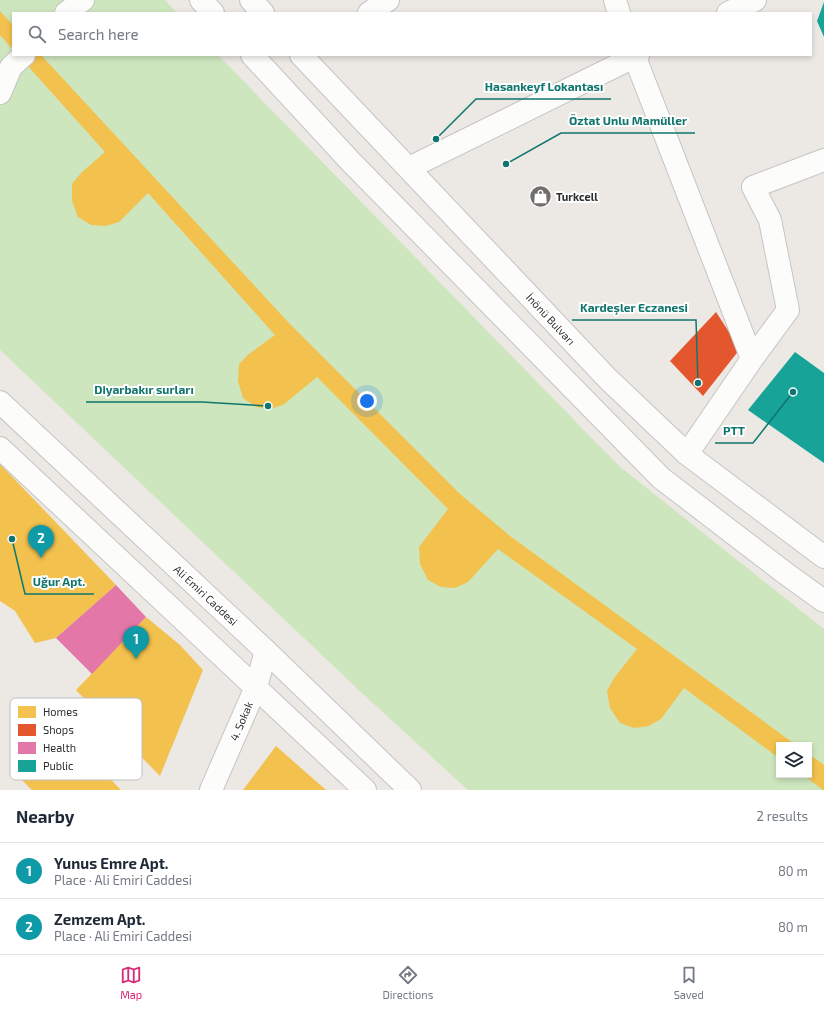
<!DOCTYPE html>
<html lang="en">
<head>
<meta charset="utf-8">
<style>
  body { margin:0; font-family:"Exo 2",sans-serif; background:#f2f2f3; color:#1f2937 }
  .controls { position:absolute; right:12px; bottom:12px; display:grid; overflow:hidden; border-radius:0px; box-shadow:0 2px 6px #0003 }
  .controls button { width:36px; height:36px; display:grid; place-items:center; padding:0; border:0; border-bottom:1px solid #e0e1e3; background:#fff; color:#1f2937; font:20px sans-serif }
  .you { position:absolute; left:367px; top:401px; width:14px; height:14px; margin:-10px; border:3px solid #fff; border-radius:50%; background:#1a73e8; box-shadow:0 0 0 6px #1a73e833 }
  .badge { display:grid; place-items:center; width:26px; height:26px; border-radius:50%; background:#db2777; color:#fff; font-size:13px; font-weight:700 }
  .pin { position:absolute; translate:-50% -33px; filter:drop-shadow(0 1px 2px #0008) }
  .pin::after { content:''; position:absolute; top:21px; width:14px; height:12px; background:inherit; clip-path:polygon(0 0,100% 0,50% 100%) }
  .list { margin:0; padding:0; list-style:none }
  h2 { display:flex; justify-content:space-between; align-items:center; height:52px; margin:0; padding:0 16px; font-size:17px }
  h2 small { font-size:13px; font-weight:400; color:#747a83 }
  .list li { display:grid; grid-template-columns:26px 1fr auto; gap:12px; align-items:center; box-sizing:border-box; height:56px; padding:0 16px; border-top:1px solid #e0e1e3 }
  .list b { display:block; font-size:15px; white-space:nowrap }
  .list p { margin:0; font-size:13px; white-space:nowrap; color:#747a83 }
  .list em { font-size:13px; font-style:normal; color:#747a83 }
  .icon { flex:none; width:22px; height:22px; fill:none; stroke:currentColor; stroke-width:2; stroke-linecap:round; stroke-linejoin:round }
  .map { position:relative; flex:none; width:824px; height:790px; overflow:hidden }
  .search { position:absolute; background:#fff; box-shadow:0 2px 6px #0003; left:12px; right:12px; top:12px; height:44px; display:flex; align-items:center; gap:10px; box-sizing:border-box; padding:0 14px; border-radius:0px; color:#747a83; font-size:15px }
  .sheet { height:164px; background:#fff }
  nav { display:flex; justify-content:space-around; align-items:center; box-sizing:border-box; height:56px; border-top:1px solid #e0e1e3; background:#fff; font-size:11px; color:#747a83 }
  nav a { display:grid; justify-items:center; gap:2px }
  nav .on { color:#db2777 }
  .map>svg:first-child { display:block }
  .green { fill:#cee6be; fill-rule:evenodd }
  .homes { fill:#f2c14e }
  .shops { fill:#e4572e }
  .health { fill:#e377a8 }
  .public { fill:#17a398 }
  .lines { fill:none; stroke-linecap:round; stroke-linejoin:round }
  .street-casing { stroke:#c5c4c5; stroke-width:24 }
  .secondary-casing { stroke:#c5c4c5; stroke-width:24 }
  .street { stroke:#fcfcfb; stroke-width:22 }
  .secondary { stroke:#fcfcfb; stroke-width:22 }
  .labels { text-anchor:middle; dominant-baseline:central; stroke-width:4; stroke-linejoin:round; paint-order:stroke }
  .poi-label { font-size:11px; font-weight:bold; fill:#2e2e2e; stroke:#fff; text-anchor:start }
  .street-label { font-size:11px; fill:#2e2e2e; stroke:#fff }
  .key { fill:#fff; stroke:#c0c0c0; stroke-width:1 }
  .key-label { font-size:11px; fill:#2e2e2e }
  .leader { fill:none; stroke:#0f766e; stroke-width:1.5 }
  .callout-dot { fill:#0f766e; stroke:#fff; stroke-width:1.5 }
  .callout-label { font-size:12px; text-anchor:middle; font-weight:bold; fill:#0f766e; stroke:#fff; stroke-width:4; stroke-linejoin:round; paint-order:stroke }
</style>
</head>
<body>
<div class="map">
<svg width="824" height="790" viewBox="0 0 824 790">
  <rect width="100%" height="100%" fill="#ece8e4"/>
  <!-- green -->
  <path class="green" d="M 0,0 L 165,0 L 177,13 L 13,13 L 13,55 L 218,55 L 619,466 L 824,629 L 824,790 L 468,790 L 364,695 L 0,350 ZM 779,745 L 809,745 L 809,775 L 779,775 Z"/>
  <!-- homes -->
  <path class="homes" d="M 0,11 L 13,25 L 13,50 L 0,35 Z
    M 18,55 L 41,55 L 289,323 L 460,494 L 510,536 L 796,745 L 779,745 L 779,758 L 684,688 L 661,719 L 649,726 L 634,728 L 620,723 L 610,708 L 607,691 L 614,678 L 637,649 L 498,549 L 468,582 L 455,588 L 441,587 L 428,580 L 420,564 L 419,547 L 448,509 L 317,377 L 283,405 L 270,409 L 256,407 L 243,398 L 238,381 L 239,364 L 249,354 L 275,335 L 148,193 L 119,222 L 106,226 L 91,225 L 78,217 L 72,201 L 72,184 L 81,173 L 105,152 Z
    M 0,464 L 116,585 L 56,638 L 35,643 L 15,611 L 0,601 Z
    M 146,617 L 180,645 L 203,670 L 160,776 L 76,690 Z
    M 63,730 L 121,790 L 32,790 L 20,778 Z
    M 276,746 L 326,790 L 243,790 Z
    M 809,754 L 824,765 L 824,790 L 821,790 L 822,789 L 803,775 L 809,775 Z"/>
  <!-- shops -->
  <path class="shops" d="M 716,312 L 740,349 L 703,396 L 670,361 Z"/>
  <!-- health -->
  <path class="health" d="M 116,585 L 146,617 L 92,674 L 56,638 Z"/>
  <!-- public -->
  <path class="public" d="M 824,2 L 824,37 L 817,21 Z
    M 795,352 L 824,373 L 824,463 L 748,410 Z"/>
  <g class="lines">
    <defs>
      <path id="street" d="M 615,0 L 619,13
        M 66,13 L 83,0
        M 369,13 L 388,0
        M 728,13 L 755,0
        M 634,55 L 752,359 L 687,454
        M 0,93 L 11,67 L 24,55
        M 409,168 L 638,55
        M 752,359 L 788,310 L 770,220 L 753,187 L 824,160
        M 211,790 L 256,687 L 266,651"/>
      <path id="secondary" d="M 201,0 L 213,13
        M 251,0 L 263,13
        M 252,55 L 351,162 L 661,478 L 785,573 L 824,601
        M 301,55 L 608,379 L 687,454 L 824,557
        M 0,402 L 266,651 L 410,790
        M 0,448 L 365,790"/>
    </defs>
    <!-- street casing -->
    <use href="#street" class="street-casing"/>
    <!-- secondary casing -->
    <use href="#secondary" class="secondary-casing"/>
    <!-- street -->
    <use href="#street" class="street"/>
    <!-- secondary -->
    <use href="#secondary" class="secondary"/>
  </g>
  <!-- icons -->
  <defs>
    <symbol id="shop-disc" viewBox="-11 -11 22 22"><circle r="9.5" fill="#706f6e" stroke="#fff"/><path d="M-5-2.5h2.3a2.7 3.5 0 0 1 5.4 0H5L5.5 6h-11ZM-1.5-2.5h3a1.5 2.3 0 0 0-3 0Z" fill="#fff"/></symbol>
  </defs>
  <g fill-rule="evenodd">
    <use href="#shop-disc" x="528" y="184" width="25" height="25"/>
  </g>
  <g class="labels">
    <!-- poi labels -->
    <g class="poi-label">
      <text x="556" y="196">Turkcell</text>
    </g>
    <!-- street labels -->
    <g class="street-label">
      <text transform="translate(551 319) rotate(47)">İnönü Bulvarı</text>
      <text transform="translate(206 595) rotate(43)">Ali Emiri Caddesi</text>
      <text transform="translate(241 721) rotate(-67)">4. Sokak</text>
    </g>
  </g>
  <!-- legend -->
  <rect x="10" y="698" width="132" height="82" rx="6" class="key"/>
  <rect x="18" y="706" width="18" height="12" fill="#f2c14e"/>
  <rect x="18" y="724" width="18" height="12" fill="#e4572e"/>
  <rect x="18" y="742" width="18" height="12" fill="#e377a8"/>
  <rect x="18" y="760" width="18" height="12" fill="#17a398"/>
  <g class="key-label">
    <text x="43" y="716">Homes</text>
    <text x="43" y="734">Shops</text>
    <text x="43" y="752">Health</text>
    <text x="43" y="770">Public</text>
  </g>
  <!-- callouts -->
  <path class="leader" d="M436 139L476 99H611M506 164L561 133H695M698 383L696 320H572M268 406L202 402H86M793 392L753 443H715M12 539L25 594H94"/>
  <g class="callout-dot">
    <circle cx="436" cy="139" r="4"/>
    <circle cx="506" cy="164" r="4"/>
    <circle cx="698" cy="383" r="4"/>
    <circle cx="268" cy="406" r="4"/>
    <circle cx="793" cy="392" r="4"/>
    <circle cx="12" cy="539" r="4"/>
  </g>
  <g class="callout-label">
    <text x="544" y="91">Hasankeyf Lokantası</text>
    <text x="628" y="125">Öztat Unlu Mamüller</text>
    <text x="634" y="312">Kardeşler Eczanesi</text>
    <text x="144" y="394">Diyarbakır surları</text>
    <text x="734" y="435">PTT</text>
    <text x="59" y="586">Uğur Apt.</text>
  </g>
</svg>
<div class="controls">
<button><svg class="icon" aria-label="layers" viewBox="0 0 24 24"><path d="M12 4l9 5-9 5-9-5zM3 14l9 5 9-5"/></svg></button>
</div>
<div class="you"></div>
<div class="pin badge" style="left:136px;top:659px;background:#0f9aa8">1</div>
<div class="pin badge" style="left:41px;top:558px;background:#0f9aa8">2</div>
<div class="search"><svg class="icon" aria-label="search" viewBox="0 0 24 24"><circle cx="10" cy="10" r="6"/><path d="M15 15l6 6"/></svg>Search here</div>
</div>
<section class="sheet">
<h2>Nearby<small>2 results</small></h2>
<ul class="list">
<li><span class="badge" style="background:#0f9aa8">1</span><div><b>Yunus Emre Apt.</b><p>Place · Ali Emiri Caddesi</p></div><em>80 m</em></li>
<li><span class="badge" style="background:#0f9aa8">2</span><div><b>Zemzem Apt.</b><p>Place · Ali Emiri Caddesi</p></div><em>80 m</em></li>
</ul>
</section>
<nav>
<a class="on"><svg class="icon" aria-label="map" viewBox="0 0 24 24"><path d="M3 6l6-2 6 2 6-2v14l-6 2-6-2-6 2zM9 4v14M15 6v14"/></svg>Map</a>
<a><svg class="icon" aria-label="directions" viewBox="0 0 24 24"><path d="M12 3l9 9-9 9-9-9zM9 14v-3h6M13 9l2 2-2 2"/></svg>Directions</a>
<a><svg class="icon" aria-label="saved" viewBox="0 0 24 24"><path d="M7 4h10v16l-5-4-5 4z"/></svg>Saved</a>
</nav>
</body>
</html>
